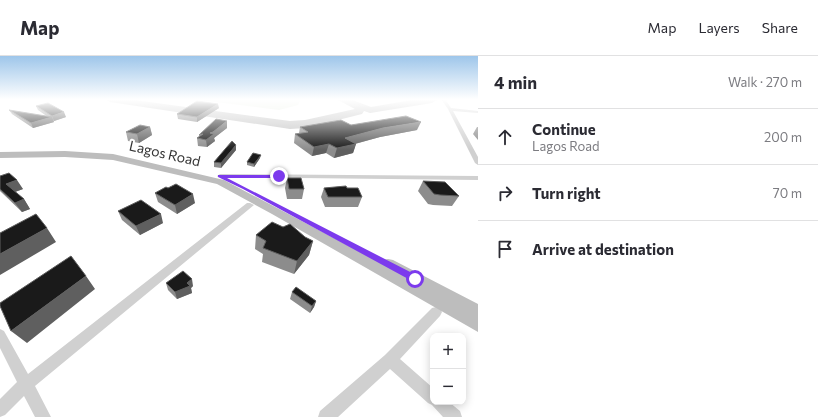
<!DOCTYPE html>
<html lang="en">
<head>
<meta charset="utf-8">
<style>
  body { margin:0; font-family:Commissioner,sans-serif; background:#f7f7f7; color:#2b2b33 }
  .controls { position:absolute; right:12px; bottom:12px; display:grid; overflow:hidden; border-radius:8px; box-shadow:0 2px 10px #0003 }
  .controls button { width:36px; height:36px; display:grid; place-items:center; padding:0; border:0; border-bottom:1px solid #e1e1e2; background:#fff; color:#2b2b33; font:20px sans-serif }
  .stop { position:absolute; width:12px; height:12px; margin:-9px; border:3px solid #7c3aed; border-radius:50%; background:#fff }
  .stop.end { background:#7c3aed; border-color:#fff; box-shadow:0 1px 4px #0008 }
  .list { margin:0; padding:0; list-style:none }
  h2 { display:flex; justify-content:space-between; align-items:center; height:52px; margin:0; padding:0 16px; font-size:17px }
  h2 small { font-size:13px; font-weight:400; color:#7c7c81 }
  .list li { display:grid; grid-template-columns:26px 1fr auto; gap:12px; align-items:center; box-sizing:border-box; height:56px; padding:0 16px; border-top:1px solid #e1e1e2 }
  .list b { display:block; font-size:15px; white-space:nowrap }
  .list p { margin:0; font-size:13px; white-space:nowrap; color:#7c7c81 }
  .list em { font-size:13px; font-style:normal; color:#7c7c81 }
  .icon { flex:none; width:22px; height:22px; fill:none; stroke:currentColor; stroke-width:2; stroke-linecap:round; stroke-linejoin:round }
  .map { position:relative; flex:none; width:478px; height:361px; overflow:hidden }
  header { display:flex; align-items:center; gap:24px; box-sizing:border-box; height:56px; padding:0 20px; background:#fff; border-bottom:1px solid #e1e1e2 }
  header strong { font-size:19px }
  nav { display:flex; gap:22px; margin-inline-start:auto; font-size:14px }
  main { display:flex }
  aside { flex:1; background:#fff }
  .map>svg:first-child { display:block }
  .green { fill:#e6ecdf }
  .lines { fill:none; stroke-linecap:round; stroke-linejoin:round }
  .taxiway { fill:#c4c4c4; fill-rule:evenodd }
  .street { fill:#d0d0d0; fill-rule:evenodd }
  .secondary { fill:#bdbdbd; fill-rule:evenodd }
  .wall { fill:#8c8c8c }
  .shaded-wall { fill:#5f5f5f }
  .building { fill:#1a1a1a; stroke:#5f5f5f }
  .route { fill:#7c3aed }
  .labels { text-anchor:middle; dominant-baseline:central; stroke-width:4; stroke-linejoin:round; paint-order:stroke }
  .street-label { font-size:14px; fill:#333; stroke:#fff }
</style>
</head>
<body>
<header>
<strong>Map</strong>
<nav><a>Map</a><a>Layers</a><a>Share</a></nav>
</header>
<main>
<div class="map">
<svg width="478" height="361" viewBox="0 0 478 361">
  <rect width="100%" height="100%" fill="#fff"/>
  <!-- green -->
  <path class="green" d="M 192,43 L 301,43 L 298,49 L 279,54 Z"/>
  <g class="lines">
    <!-- taxiway -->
    <path class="taxiway" d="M 105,43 L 127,43 L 290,65 L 305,64 L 355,53 L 336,43 L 350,43 L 371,51 L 418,43 L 437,44 L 432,47 L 370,57 L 364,55 L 362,58 L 306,72 L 290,73 L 110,46 Z"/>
    <!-- street -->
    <path class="street" d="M 441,43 L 445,43 L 451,52 L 478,55 L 478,57 L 453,55 L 478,101 L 478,109 L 475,107 L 448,53 Z
      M 220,118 L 478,120 L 478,124 L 218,121 L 217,120 Z
      M 247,147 L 250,147 L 254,149 L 35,330 L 51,361 L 35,361 L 24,340 L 5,359 L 0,361 L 0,343 L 17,326 L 0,292 L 0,273 L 4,275 L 28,318 Z
      M 436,251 L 440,252 L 442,256 L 440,260 L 400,303 L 433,332 L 433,346 L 449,346 L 460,355 L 462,361 L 443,361 L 432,349 L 428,347 L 390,313 L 338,361 L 318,361 L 320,355 L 385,299 L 432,252 Z"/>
    <!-- secondary -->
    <path class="secondary" d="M 65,95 L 113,98 L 224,124 L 381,207 L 383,204 L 388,203 L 393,204 L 478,248 L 478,276 L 272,158 L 217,128 L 113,104 L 65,101 L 0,102 L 0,96 Z"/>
  </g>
  <!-- wall -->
  <path class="wall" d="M 36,50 L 66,61 L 54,65 L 53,64 L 54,66 L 33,72 L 12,58 L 9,54 L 48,61 L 38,54 Z
    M 219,52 L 197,66 L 178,63 L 177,58 Z
    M 351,69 L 417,74 L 380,81 L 355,88 L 356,88 L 353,97 L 334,102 L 326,97 L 312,100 L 294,87 L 295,78 L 299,77 L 300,71 Z
    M 150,71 L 152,79 L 139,87 L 128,85 L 126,76 Z
    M 477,71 L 478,71 L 478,84 L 473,78 Z
    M 227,72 L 214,82 L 215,85 L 207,91 L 198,90 L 197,82 L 199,81 L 199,79 Z
    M 236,89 L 236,94 L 221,112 L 214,111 L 214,106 Z
    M 260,102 L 254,111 L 247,109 L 247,106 Z
    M 0,120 L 23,133 L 15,136 L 24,143 L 30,153 L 22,156 L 0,135 Z
    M 287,122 L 304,133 L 302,143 L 287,143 L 285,132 Z
    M 423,125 L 459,140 L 452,150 L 433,149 L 428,148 L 418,135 Z
    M 168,132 L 195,147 L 177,158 L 158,146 L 155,137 Z
    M 324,132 L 347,132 L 362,141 L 358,151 L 325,151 L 321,141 Z
    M 118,155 L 163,167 L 140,179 L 122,164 Z
    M 283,171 L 313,185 L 309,199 L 294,218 L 262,206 L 263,198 L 255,193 L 256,179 Z
    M 166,227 L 193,230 L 191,232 L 192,237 L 177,243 L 168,234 Z
    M 292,236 L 316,245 L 314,251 L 310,257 L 290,243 Z"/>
  <!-- shaded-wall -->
  <path class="shaded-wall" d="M 218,48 L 219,52 L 197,66 L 197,61 Z
    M 64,56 L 66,61 L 54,65 L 52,60 Z
    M 52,61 L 54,66 L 33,72 L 31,67 Z
    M 227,65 L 227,72 L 214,82 L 215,85 L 207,91 L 206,84 L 210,77 Z
    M 421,66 L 417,74 L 380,81 L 343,91 L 345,82 L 383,72 Z
    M 150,71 L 152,79 L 139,87 L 137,78 Z
    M 329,88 L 326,97 L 312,100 L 314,91 Z
    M 356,88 L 353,97 L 334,102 L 337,92 Z
    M 236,89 L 236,94 L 221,112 L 221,107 Z
    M 261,99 L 260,102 L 254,111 L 254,108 Z
    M 17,124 L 23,133 L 12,137 L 6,128 Z
    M 193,138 L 195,147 L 177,158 L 175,149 Z
    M 24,143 L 30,153 L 22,156 L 15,147 Z
    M 161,158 L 163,167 L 140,179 L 136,170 Z
    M 47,172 L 56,186 L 0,219 L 0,198 Z
    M 313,185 L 309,199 L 294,218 L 297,205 Z
    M 86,220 L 95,233 L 27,287 L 11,275 Z
    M 192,223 L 193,230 L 191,232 L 192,237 L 177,243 L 175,236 Z
    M 316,245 L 314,251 L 310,257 L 312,250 Z"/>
  <!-- building -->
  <path class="building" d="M 197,45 L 218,48 L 197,61 L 177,58 Z
    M 48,47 L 64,56 L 52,60 L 36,50 Z
    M 9,54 L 52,61 L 31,67 Z
    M 406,60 L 421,66 L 383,72 L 345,82 L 356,88 L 337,92 L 329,88 L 314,91 L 295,78 L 308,76 L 300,71 L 341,64 L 351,69 Z
    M 216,63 L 227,65 L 213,76 L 210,77 L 214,78 L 206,84 L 197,82 L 203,78 L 199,79 Z
    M 140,69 L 150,71 L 137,78 L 126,76 Z
    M 232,85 L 236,89 L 221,107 L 214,106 Z
    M 253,97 L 261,99 L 254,108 L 247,106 Z
    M 9,117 L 17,124 L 6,128 L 24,143 L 15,147 L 0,133 L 0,120 Z
    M 287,122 L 301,122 L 304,133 L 289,133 Z
    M 423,125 L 445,126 L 459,140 L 440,139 L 434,138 Z
    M 176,128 L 193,138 L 175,149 L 155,137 L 166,131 L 168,132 Z
    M 346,130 L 347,132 L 358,132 L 362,141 L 328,141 L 324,132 Z
    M 141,144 L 161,158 L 136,170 L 118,155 Z
    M 36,158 L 47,172 L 0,198 L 0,177 Z
    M 272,166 L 283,171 L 290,168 L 305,181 L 313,185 L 297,205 L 263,192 L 266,185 L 256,179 Z
    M 71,200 L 86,220 L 11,275 L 0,250 L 0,247 Z
    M 183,215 L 192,223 L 187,227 L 190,230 L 175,236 L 166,227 Z
    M 296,231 L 316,245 L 312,250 L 292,236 Z"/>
  <!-- sky -->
  <linearGradient id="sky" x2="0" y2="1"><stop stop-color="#9ec6ea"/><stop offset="0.46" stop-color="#fff"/><stop offset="1" stop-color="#fff" stop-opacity="0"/></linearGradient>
  <rect width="478" height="94" fill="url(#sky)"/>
  <!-- route -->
  <path class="route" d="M 218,119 L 281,119 L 279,122 L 227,122 L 418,220 L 418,225 L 412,225 L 243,133 L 218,121 Z"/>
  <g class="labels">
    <!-- street labels -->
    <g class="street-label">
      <text transform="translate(165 97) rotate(13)">Lagos Road</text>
    </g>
  </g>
</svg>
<div class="controls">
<button>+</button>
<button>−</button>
</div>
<div class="stop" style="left:415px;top:223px"></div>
<div class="stop end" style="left:279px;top:120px"></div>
</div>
<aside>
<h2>4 min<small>Walk · 270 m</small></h2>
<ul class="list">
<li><svg class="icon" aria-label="ahead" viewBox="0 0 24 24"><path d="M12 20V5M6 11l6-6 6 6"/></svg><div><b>Continue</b><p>Lagos Road</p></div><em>200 m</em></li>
<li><svg class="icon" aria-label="right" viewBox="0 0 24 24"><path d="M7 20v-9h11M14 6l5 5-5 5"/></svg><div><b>Turn right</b></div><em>70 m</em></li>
<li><svg class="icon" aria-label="arrive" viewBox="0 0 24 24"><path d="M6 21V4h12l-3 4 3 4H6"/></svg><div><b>Arrive at destination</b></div></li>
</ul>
</aside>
</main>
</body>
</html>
